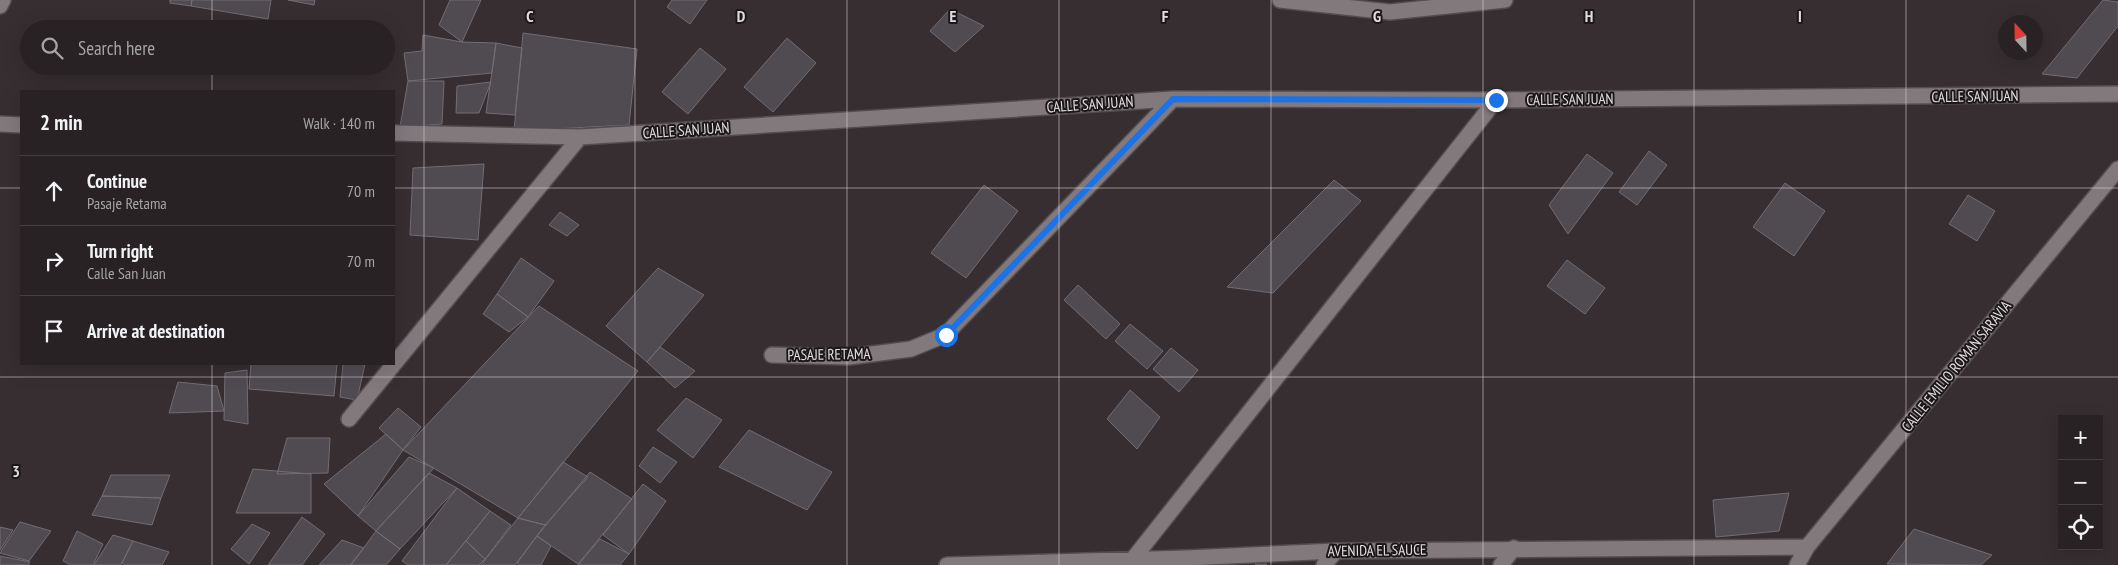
<!DOCTYPE html>
<html lang="en">
<head>
<meta charset="utf-8">
<style>
  body { margin:0; font-family:"PT Sans Narrow",sans-serif; background:#302a2d; color:#f1f3f6 }
  .controls { position:absolute; right:15px; bottom:15px; display:grid; overflow:hidden; border-radius:0px; box-shadow:0 5px 20px #0002 }
  .controls button { width:45px; height:45px; display:grid; place-items:center; padding:0; border:0; border-bottom:1px solid #443f42; background:#282225; color:#f1f3f6; font:25px sans-serif }
  .compass { position:absolute; left:1998px; top:15px; width:45px; height:45px; border-radius:50%; background:#282225; box-shadow:0 5px 20px #0002; rotate:338deg }
  .stop { position:absolute; width:15px; height:15px; margin:-11px; border:4px solid #1a73e8; border-radius:50%; background:#fff }
  .stop.end { background:#1a73e8; border-color:#fff; box-shadow:0 1px 5px #0008 }
  .list { margin:0; padding:0; list-style:none }
  h2 { display:flex; justify-content:space-between; align-items:center; height:65px; margin:0; padding:0 20px; font-size:21px }
  h2 small { font-size:16px; font-weight:400; color:#a5a4a7 }
  .list li { display:grid; grid-template-columns:32px 1fr auto; gap:15px; align-items:center; box-sizing:border-box; height:70px; padding:0 20px; border-top:1px solid #443f42 }
  .list b { display:block; font-size:19px; white-space:nowrap }
  .list p { margin:0; font-size:16px; white-space:nowrap; color:#a5a4a7 }
  .list em { font-size:16px; font-style:normal; color:#a5a4a7 }
  .icon { flex:none; width:28px; height:28px; fill:none; stroke:currentColor; stroke-width:2; stroke-linecap:round; stroke-linejoin:round }
  .map { position:relative; flex:none; width:2118px; height:565px; overflow:hidden }
  .search { position:absolute; background:#282225; box-shadow:0 5px 20px #0002; left:20px; top:20px; width:375px; height:55px; display:flex; align-items:center; gap:12px; box-sizing:border-box; padding:0 18px; border-radius:28px; color:#a5a4a7; font-size:19px }
  .panel { position:absolute; background:#282225; box-shadow:0 5px 20px #0002; left:20px; top:90px; width:375px; height:275px; border-radius:0px }
  .map>svg:first-child { display:block }
  .building { fill:#504b51; stroke:#726d73 }
  .lines { fill:none; stroke-linecap:round; stroke-linejoin:round }
  .service-casing { stroke:#544d50; stroke-width:18 }
  .minor-casing { stroke:#544d50; stroke-width:18 }
  .service { stroke:#82797d; stroke-width:15 }
  .minor { stroke:#82797d; stroke-width:15 }
  .route { stroke:#1a73e8; stroke-width:6 }
  .grid { fill:none; stroke:#e1dcde; stroke-width:1; stroke-opacity:0.55 }
  .labels { text-anchor:middle; dominant-baseline:central; stroke-width:4; stroke-linejoin:round; paint-order:stroke }
  .street-label { font-size:15px; fill:#e1dcde; stroke:#1b1719 }
  .grid-label { font-size:16px; text-anchor:middle; font-weight:bold; fill:#e1dcde; stroke:#1b1719; stroke-width:4; stroke-linejoin:round; paint-order:stroke }
</style>
</head>
<body>
<div class="map">
<svg width="2118" height="565" viewBox="0 0 2118 565">
  <rect width="100%" height="100%" fill="#362e31"/>
  <!-- building -->
  <path class="building" d="M 170,0 L 192,0 L 191,6 L 170,3 Z
    M 192,0 L 271,0 L 268,19 L 191,6 Z
    M 288,0 L 315,0 L 314,5 Z
    M 450,0 L 481,0 L 462,42 L 439,25 Z
    M 672,0 L 707,0 L 690,24 L 667,7 Z
    M 2103,0 L 2118,2 L 2118,26 L 2077,78 L 2042,74 Z
    M 950,9 L 984,26 L 955,52 L 930,31 Z
    M 523,33 L 637,49 L 629,125 L 514,131 Z
    M 423,35 L 462,42 L 496,43 L 492,73 L 408,81 L 404,53 L 422,51 Z
    M 787,38 L 816,63 L 773,112 L 744,87 Z
    M 496,43 L 522,48 L 515,115 L 486,113 Z
    M 700,48 L 726,69 L 688,114 L 662,92 Z
    M 408,81 L 444,81 L 442,124 L 400,127 Z
    M 491,82 L 479,113 L 456,113 L 457,86 Z
    M 1649,151 L 1667,165 L 1637,205 L 1619,192 Z
    M 1587,154 L 1613,173 L 1568,234 L 1549,205 Z
    M 484,164 L 478,240 L 410,235 L 413,168 Z
    M 1334,180 L 1361,201 L 1273,293 L 1227,287 Z
    M 1785,183 L 1825,211 L 1794,256 L 1753,227 Z
    M 984,185 L 1018,211 L 966,278 L 931,253 Z
    M 1968,195 L 1995,211 L 1977,241 L 1949,224 Z
    M 560,212 L 579,225 L 567,236 L 549,225 Z
    M 521,258 L 554,281 L 528,317 L 497,294 Z
    M 1567,260 L 1605,288 L 1585,314 L 1547,286 Z
    M 658,268 L 704,295 L 647,362 L 606,326 Z
    M 1078,285 L 1120,324 L 1106,339 L 1064,300 Z
    M 497,294 L 528,317 L 509,332 L 483,314 Z
    M 539,306 L 638,371 L 518,518 L 403,450 Z
    M 1130,324 L 1163,351 L 1147,369 L 1115,341 Z
    M 660,347 L 695,371 L 675,388 L 647,362 Z
    M 1171,348 L 1198,370 L 1179,392 L 1153,369 Z
    M 251,364 L 337,364 L 334,396 L 249,389 Z
    M 343,364 L 365,364 L 357,400 L 340,397 Z
    M 247,370 L 248,424 L 224,420 L 225,373 Z
    M 178,382 L 217,386 L 224,411 L 169,413 Z
    M 1130,390 L 1160,417 L 1137,449 L 1107,419 Z
    M 686,398 L 722,420 L 693,458 L 657,430 Z
    M 398,408 L 421,427 L 403,450 L 379,428 Z
    M 749,430 L 832,472 L 807,510 L 719,467 Z
    M 386,434 L 403,450 L 358,516 L 324,484 Z
    M 287,438 L 330,438 L 328,473 L 277,474 Z
    M 653,447 L 677,462 L 660,483 L 639,466 Z
    M 409,457 L 434,468 L 376,531 L 358,516 Z
    M 563,462 L 588,477 L 545,525 L 518,518 Z
    M 253,469 L 311,474 L 311,513 L 236,513 Z
    M 590,472 L 632,499 L 578,564 L 537,536 Z
    M 429,473 L 457,488 L 400,549 L 376,531 Z
    M 111,475 L 170,475 L 161,498 L 102,496 Z
    M 643,484 L 666,501 L 629,554 L 603,535 Z
    M 457,488 L 490,511 L 446,565 L 408,565 L 402,561 Z
    M 1789,493 L 1779,531 L 1716,537 L 1713,500 Z
    M 102,496 L 161,498 L 152,525 L 92,515 Z
    M 490,511 L 511,525 L 485,559 L 466,541 Z
    M 302,517 L 325,534 L 302,565 L 268,565 Z
    M 518,518 L 545,525 L 515,565 L 481,565 Z
    M 20,522 L 51,531 L 29,561 L 0,553 Z
    M 252,524 L 270,533 L 249,564 L 231,549 Z
    M 0,527 L 13,530 L 0,550 Z
    M 1914,529 L 1992,555 L 1981,565 L 1887,564 Z
    M 77,531 L 103,544 L 93,565 L 71,565 L 63,561 Z
    M 376,531 L 400,549 L 386,565 L 351,565 Z
    M 113,535 L 133,541 L 122,563 L 120,565 L 94,565 Z
    M 537,536 L 551,546 L 541,565 L 519,565 L 517,563 Z
    M 600,539 L 629,554 L 620,565 L 578,565 Z
    M 342,540 L 364,548 L 350,565 L 319,565 Z
    M 133,541 L 169,552 L 162,565 L 125,565 L 122,563 Z
    M 466,541 L 485,559 L 479,565 L 446,565 Z
    M 0,556 L 30,562 L 28,565 L 0,565 Z
    M 1260,559 L 1267,565 L 1255,565 Z"/>
  <g class="lines">
    <defs>
      <path id="service" d="M 1324,565 L 1336,551
        M 1501,565 L 1514,548"/>
      <path id="minor" d="M 1280,0 L 1390,12 L 1505,0
        M 0,6 L 3,0
        M 0,124 L 21,125
        M 394,133 L 580,137 L 1173,99 L 1496,100 L 2118,94
        M 772,355 L 849,357 L 911,349 L 945,335 L 1173,99
        M 349,419 L 580,137
        M 1133,559 L 1496,100
        M 947,565 L 1187,558 L 1336,551 L 1807,547
        M 1797,565 L 1807,547 L 2118,169"/>
    </defs>
    <!-- service casing -->
    <use href="#service" class="service-casing"/>
    <!-- minor casing -->
    <use href="#minor" class="minor-casing"/>
    <!-- service -->
    <use href="#service" class="service"/>
    <!-- minor -->
    <use href="#minor" class="minor"/>
  </g>
  <g class="lines">
    <!-- route -->
    <path class="route" d="M 946,335 L 1173,99 L 1496,100"/>
  </g>
  <!-- grid -->
  <path class="grid" d="M 212,0 L 212,29M 424,0 L 424,565M 635,0 L 635,565M 847,0 L 847,565M 1059,0 L 1059,565M 1271,0 L 1271,565M 1483,0 L 1483,565M 1694,0 L 1694,565M 1906,0 L 1906,565M 212,66 L 212,91M 0,188 L 21,188M 394,188 L 2118,188M 212,364 L 212,565M 0,377 L 2118,377"/>
  <g class="labels">
    <!-- street labels -->
    <g class="street-label">
      <text transform="translate(1975 96) rotate(-1)">CALLE SAN JUAN</text>
      <text transform="translate(1570 99) rotate(-1)">CALLE SAN JUAN</text>
      <text transform="translate(1090 104) rotate(-4)">CALLE SAN JUAN</text>
      <text transform="translate(686 130) rotate(-4)">CALLE SAN JUAN</text>
      <text transform="translate(829 354) rotate(-1)">PASAJE RETAMA</text>
      <text transform="translate(1956 366) rotate(-51)">CALLE EMILIO ROMAN SARAVIA</text>
      <text transform="translate(1377 550) rotate(-1)">AVENIDA EL SAUCE</text>
    </g>
  </g>
  <g class="grid-label">
    <text x="530" y="22">C</text>
    <text x="741" y="22">D</text>
    <text x="953" y="22">E</text>
    <text x="1165" y="22">F</text>
    <text x="1377" y="22">G</text>
    <text x="1589" y="22">H</text>
    <text x="1800" y="22">I</text>
    <text x="16" y="477">3</text>
  </g>
</svg>
<div class="controls">
<button>+</button>
<button>−</button>
<button><svg class="icon" aria-label="locate" viewBox="0 0 24 24"><circle cx="12" cy="12" r="6"/><path d="M12 2v4M12 18v4M2 12h4M18 12h4"/></svg></button>
</div>
<svg class="compass" viewBox="-18 -18 36 36"><path d="M0-13l5 13h-10z" fill="#e53935"/><path d="M0 13l5-13h-10z" fill="#a5a4a7"/></svg>
<div class="stop" style="left:946px;top:335px"></div>
<div class="stop end" style="left:1496px;top:100px"></div>
<div class="search"><svg class="icon" aria-label="search" viewBox="0 0 24 24"><circle cx="10" cy="10" r="6"/><path d="M15 15l6 6"/></svg>Search here</div>
<section class="panel">
<h2>2 min<small>Walk · 140 m</small></h2>
<ul class="list">
<li><svg class="icon" aria-label="ahead" viewBox="0 0 24 24"><path d="M12 20V5M6 11l6-6 6 6"/></svg><div><b>Continue</b><p>Pasaje Retama</p></div><em>70 m</em></li>
<li><svg class="icon" aria-label="right" viewBox="0 0 24 24"><path d="M7 20v-9h11M14 6l5 5-5 5"/></svg><div><b>Turn right</b><p>Calle San Juan</p></div><em>70 m</em></li>
<li><svg class="icon" aria-label="arrive" viewBox="0 0 24 24"><path d="M6 21V4h12l-3 4 3 4H6"/></svg><div><b>Arrive at destination</b></div></li>
</ul>
</section>
</div>
</body>
</html>
